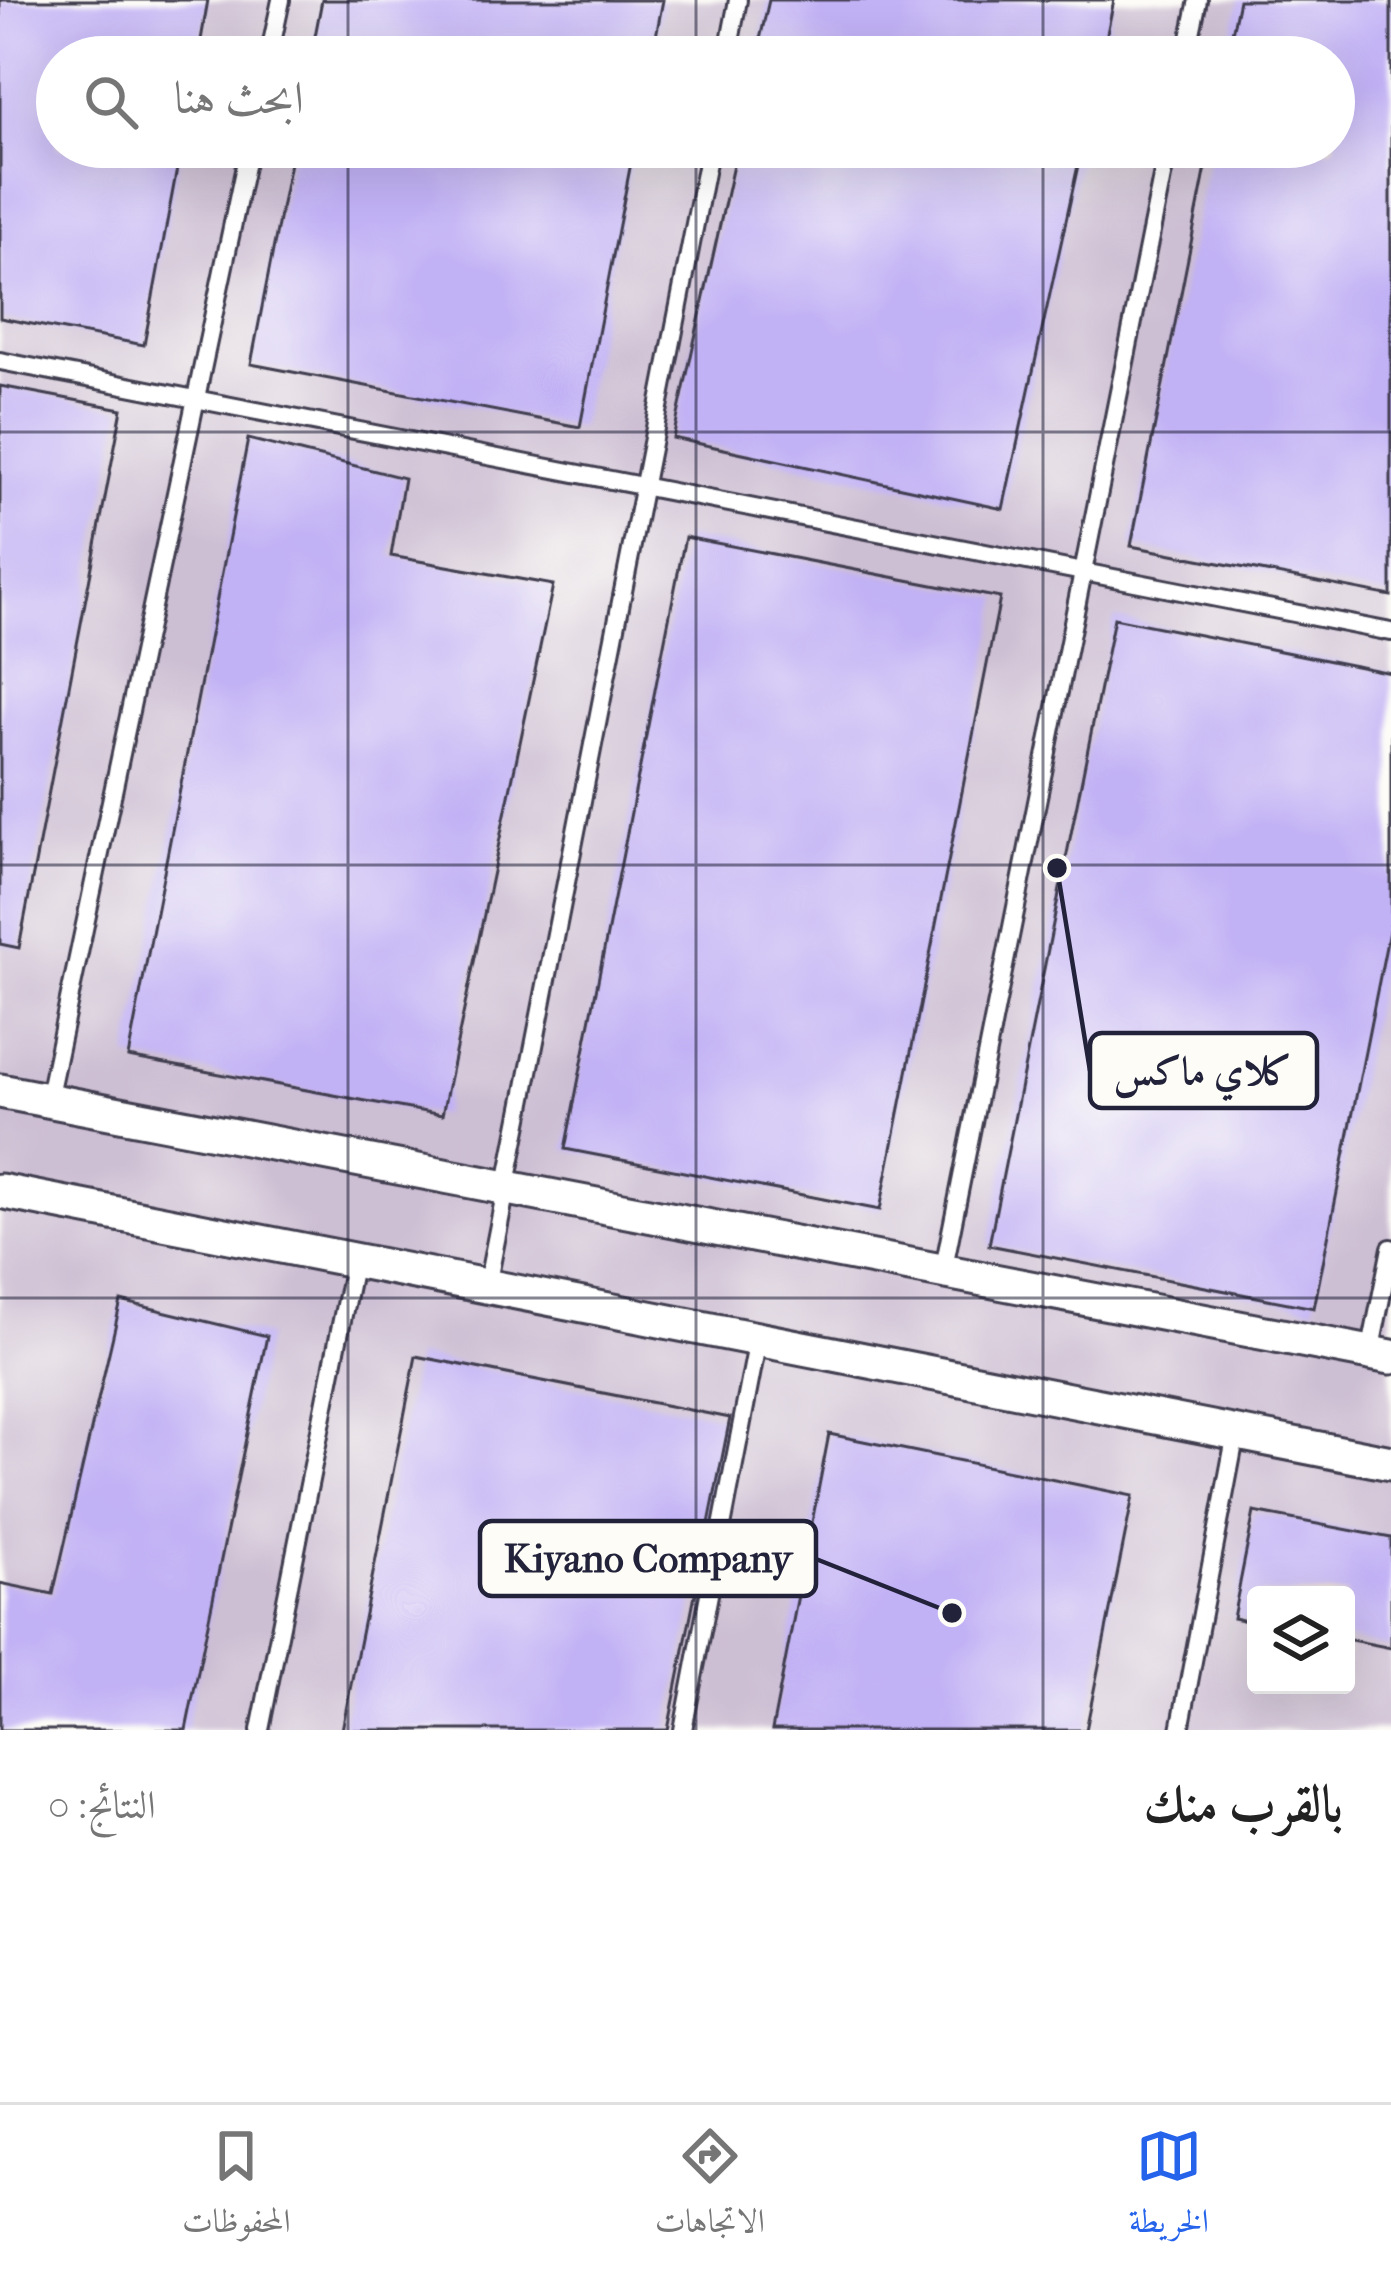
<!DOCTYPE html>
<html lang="ar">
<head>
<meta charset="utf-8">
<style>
	body { margin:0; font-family:"IM FELL French Canon",Amiri,serif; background:#f6f6f6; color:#222; direction:rtl }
	.controls { position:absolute; right:36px; bottom:36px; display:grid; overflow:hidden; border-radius:12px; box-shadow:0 12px 48px #0002 }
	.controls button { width:108px; height:108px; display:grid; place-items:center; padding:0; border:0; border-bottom:3px solid #e0e0e0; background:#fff; color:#222; font:60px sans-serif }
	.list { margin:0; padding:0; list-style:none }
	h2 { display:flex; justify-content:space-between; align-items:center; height:156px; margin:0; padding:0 48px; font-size:51px }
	h2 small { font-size:39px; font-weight:400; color:#767676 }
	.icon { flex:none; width:66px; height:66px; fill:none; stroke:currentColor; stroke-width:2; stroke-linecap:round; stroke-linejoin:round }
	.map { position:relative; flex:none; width:1391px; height:1730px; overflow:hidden; direction:ltr }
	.search { position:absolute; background:#fff; box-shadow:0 12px 48px #0002; left:36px; right:36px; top:36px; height:132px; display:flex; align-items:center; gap:30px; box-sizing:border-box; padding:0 42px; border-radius:66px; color:#767676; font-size:45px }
	.sheet { height:372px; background:#fff }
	nav { display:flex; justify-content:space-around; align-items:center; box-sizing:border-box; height:168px; border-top:3px solid #e0e0e0; background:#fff; font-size:33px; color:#767676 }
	nav a { display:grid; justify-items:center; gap:6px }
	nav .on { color:#2563eb }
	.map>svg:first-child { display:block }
	.industrial { fill:#ccbed3; fill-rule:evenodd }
	.building { fill:#c1b1f5 }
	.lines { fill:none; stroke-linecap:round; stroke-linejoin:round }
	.lane-casing { stroke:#403e4f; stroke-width:22 }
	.street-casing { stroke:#403e4f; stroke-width:39 }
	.lane { stroke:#fff; stroke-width:16 }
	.street { stroke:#fff; stroke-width:33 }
	.grid { fill:none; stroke:#22223b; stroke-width:3; stroke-opacity:0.55 }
	.leader { fill:none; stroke:#22223b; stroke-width:4.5 }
	.callout-dot { fill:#22223b; stroke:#fdfcf7; stroke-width:4.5 }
	.callout { fill:#fdfcf7; stroke:#22223b; stroke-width:4.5 }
	.callout-label { font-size:39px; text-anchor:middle; font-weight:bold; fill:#22223b }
</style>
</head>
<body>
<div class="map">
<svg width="1391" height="1730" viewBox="0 0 1391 1730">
	<rect width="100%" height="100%" fill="#fdfcf7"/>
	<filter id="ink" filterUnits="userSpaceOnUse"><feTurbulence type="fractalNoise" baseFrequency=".00833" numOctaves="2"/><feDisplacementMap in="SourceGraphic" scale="24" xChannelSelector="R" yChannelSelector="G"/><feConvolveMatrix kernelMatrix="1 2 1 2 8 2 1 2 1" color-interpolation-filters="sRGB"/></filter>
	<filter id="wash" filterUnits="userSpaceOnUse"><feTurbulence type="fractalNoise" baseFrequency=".004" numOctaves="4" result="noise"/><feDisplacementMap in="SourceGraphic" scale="48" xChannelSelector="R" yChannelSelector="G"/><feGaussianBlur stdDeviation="2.7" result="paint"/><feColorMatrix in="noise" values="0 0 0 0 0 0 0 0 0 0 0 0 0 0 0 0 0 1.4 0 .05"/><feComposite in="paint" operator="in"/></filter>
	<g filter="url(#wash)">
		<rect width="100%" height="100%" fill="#ecdfbe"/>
		<path class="industrial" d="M0,0h1391v1730h-1391zM57,57h1277v90h-1277zM1256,1595h90v90h-90z"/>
		<g id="blocks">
			<g class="building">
				<polygon points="0,0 208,0 198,57 57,57 57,147 181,147 144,345 0,318"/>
				<polygon points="322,0 663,0 652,57 311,57"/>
				<polygon points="769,0 1114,0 1102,57 756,57"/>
				<polygon points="1239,0 1391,0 1391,596 1131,546 1210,147 1334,147 1334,57 1227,57"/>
				<polygon points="293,147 634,147 580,427 251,364"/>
				<polygon points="737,147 1082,147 1003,509 673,438"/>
				<polygon points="0,386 122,409 19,948 0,944"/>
				<polygon points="248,439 404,478 391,556 553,585 442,1115 128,1057"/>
				<polygon points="685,537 1000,598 880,1210 565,1149"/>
				<polygon points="1114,618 1391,673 1391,921 1314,1308 989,1245"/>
				<polygon points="121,1301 267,1336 186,1730 0,1730 0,1583 53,1594"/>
				<polygon points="416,1356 730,1418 668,1730 342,1730"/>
				<polygon points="829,1434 1133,1496 1086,1730 772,1730"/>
				<polygon points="1254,1512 1391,1538 1391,1648 1346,1639 1346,1595 1256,1595 1256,1623 1233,1618"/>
			</g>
		</g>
	</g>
	<g filter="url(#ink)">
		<use href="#blocks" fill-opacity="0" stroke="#403e4f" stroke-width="3"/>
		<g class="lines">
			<defs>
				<g id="lane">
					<polyline points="269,57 281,0"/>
					<polyline points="727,57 738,0"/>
					<polyline points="1186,57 1198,0"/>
					<polyline points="0,361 1391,632"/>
					<polyline points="48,1100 249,147"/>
					<polyline points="943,1272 1168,147"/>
					<polyline points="487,1286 710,147"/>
					<polyline points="1370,1353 1391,1248"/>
					<polyline points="260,1730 354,1260"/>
					<polyline points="683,1730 758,1339"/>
					<polyline points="1180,1730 1236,1433"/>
				</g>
				<g id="street">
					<polyline points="0,1091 1391,1357"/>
					<polyline points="0,1191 1391,1463"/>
				</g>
			</defs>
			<use href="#lane" class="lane-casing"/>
			<use href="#street" class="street-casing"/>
			<use href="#lane" class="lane"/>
			<use href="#street" class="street"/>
		</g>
	</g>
	<path class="grid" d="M348,0v57M696,0v57M1043,0v57M348,147v1583M696,147v1583M1043,147v1583M0,432h1391M0,865h1391M0,1298h1391"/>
	<path class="leader" d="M1057 868L1090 1071M952 1613L816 1559"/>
	<g class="callout-dot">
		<circle cx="1057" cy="868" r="12"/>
		<circle cx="952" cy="1613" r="12"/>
	</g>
	<g class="callout">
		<rect x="1090" y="1033" width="227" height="75" rx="12"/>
		<rect x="480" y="1521" width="336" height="75" rx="12"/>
	</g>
	<g class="callout-label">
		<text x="1203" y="1084">كلاي ماكس</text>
		<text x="648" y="1572">Kiyano Company</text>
	</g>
</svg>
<div class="controls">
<button><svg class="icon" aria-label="layers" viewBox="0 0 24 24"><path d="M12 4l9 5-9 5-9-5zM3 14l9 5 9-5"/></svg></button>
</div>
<div class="search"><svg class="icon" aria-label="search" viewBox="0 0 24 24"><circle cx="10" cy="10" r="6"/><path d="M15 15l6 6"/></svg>ابحث هنا</div>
</div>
<section class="sheet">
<h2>بالقرب منك<small>النتائج: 0</small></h2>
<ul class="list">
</ul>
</section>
<nav>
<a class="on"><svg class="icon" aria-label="map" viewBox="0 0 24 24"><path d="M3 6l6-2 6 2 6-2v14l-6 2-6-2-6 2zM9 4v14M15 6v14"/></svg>الخريطة</a>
<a><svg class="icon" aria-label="directions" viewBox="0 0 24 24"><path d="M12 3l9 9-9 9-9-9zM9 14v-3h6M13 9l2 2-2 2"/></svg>الاتجاهات</a>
<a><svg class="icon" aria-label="saved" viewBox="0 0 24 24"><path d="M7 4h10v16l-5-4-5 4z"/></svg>المحفوظات</a>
</nav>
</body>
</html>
